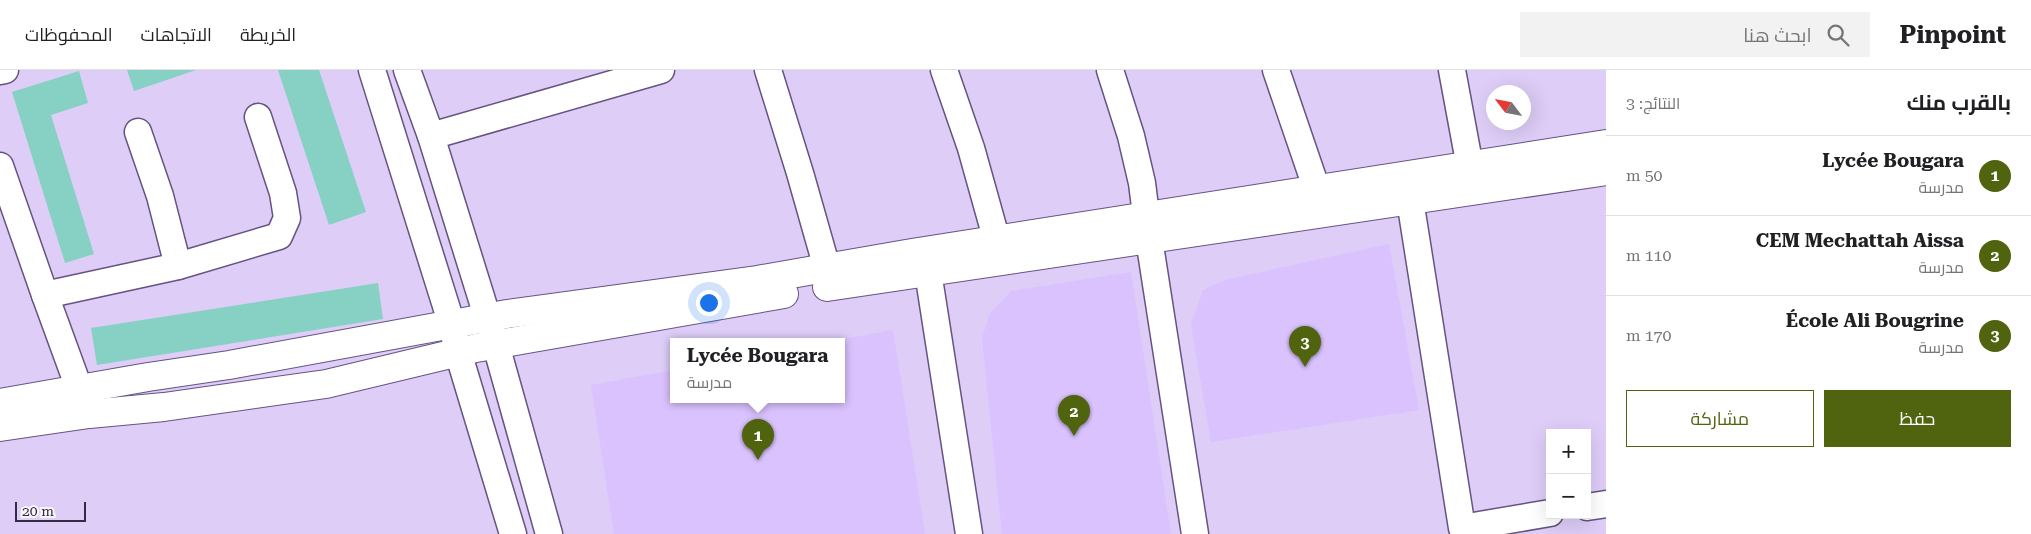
<!DOCTYPE html>
<html lang="ar">
<head>
<meta charset="utf-8">
<style>
	body { margin:0; font-family:"Roboto Serif",Cairo,serif; background:#f2f2f2; color:#202124; direction:rtl }
	.controls { position:absolute; right:15px; bottom:15px; display:grid; overflow:hidden; border-radius:0px; box-shadow:0 5px 20px #0002 }
	.controls button { width:45px; height:45px; display:grid; place-items:center; padding:0; border:0; border-bottom:1px solid #e0e0e0; background:#fff; color:#202124; font:25px sans-serif }
	.compass { position:absolute; left:1486px; top:15px; width:45px; height:45px; border-radius:50%; background:#fff; box-shadow:0 5px 20px #0002; rotate:302deg }
	.scale { position:absolute; left:15px; bottom:12px; width:71px; box-sizing:border-box; padding-left:5px; border:2px solid #332b3f; border-top:0; font-size:14px; line-height:18px; white-space:nowrap; color:#332b3f; -webkit-text-stroke:4px #f8f6fb; paint-order:stroke }
	.you { position:absolute; left:708px; top:232px; width:18px; height:18px; margin:-12px; border:4px solid #fff; border-radius:50%; background:#1a73e8; box-shadow:0 0 0 8px #1a73e833 }
	.badge { display:grid; place-items:center; width:32px; height:32px; border-radius:50%; background:#50630e; color:#fff; font-size:16px; font-weight:700 }
	.pin { position:absolute; translate:-50% -41px; filter:drop-shadow(0 1px 2px #0008) }
	.pin::after { content:''; position:absolute; top:26px; width:18px; height:15px; background:inherit; clip-path:polygon(0 0,100% 0,50% 100%) }
	.popup { position:absolute; left:670px; top:268px; width:175px; height:65px; box-sizing:border-box; display:grid; place-content:center; border-radius:0px; background:#fff; filter:drop-shadow(0 1px 4px #0005); font-size:16px; white-space:nowrap; color:#757577 }
	.popup b { font-size:19px; color:#202124 }
	.popup::after { content:''; position:absolute; left:50%; top:100%; margin-left:-10px; border:10px solid transparent; border-top-color:#fff }
	.list { margin:0; padding:0; list-style:none }
	h2 { display:flex; justify-content:space-between; align-items:center; height:65px; margin:0; padding:0 20px; font-size:21px }
	h2 small { font-size:16px; font-weight:400; color:#757577 }
	.list li { display:grid; grid-template-columns:32px 1fr auto; gap:15px; align-items:center; box-sizing:border-box; height:80px; padding:0 20px; border-top:1px solid #e0e0e0 }
	.list b { display:block; font-size:19px; white-space:nowrap }
	.list p { margin:0; font-size:16px; white-space:nowrap; color:#757577 }
	.list em { font-size:16px; font-style:normal; color:#757577 }
	.actions { display:flex; gap:10px; padding:15px 20px }
	.actions a { flex:1; padding:11px 0; border:1px solid #50630e; border-radius:0px; text-align:center; font-size:18px; color:#50630e }
	.actions .main { background:#50630e; color:#fff }
	.icon { flex:none; width:28px; height:28px; fill:none; stroke:currentColor; stroke-width:2; stroke-linecap:round; stroke-linejoin:round }
	.map { position:relative; flex:none; width:1606px; height:464px; overflow:hidden; direction:ltr }
	header { display:flex; align-items:center; gap:30px; box-sizing:border-box; height:70px; padding:0 25px; background:#fff; border-bottom:1px solid #e0e0e0 }
	header strong { font-size:24px }
	nav { display:flex; gap:28px; margin-inline-start:auto; font-size:18px }
	.search { width:350px; height:45px; background:#f2f2f2; display:flex; align-items:center; gap:12px; box-sizing:border-box; padding:0 18px; border-radius:0px; color:#757577; font-size:19px }
	main { display:flex }
	aside { flex:1; background:#fff }
	.map>svg:first-child { display:block }
	.built { fill:#dac2fe }
	.building { fill:#87d0c4 }
	.lines { fill:none; stroke-linecap:round; stroke-linejoin:round }
	.minor-casing { stroke:#665380; stroke-width:29 }
	.major-casing { stroke:#665380; stroke-width:30 }
	.minor { stroke:#fff; stroke-width:26 }
	.major { stroke:#fff; stroke-width:28 }
</style>
</head>
<body>
<header>
<strong>Pinpoint</strong>
<div class="search"><svg class="icon" aria-label="search" viewBox="0 0 24 24"><circle cx="10" cy="10" r="6"/><path d="M15 15l6 6"/></svg>ابحث هنا</div>
<nav><a>الخريطة</a><a>الاتجاهات</a><a>المحفوظات</a></nav>
</header>
<main>
<aside>
<h2>بالقرب منك<small>النتائج: 3</small></h2>
<ul class="list">
<li><span class="badge">1</span><div><b>Lycée Bougara</b><p>مدرسة</p></div><em>50 m</em></li>
<li><span class="badge">2</span><div><b>CEM Mechattah Aissa</b><p>مدرسة</p></div><em>110 m</em></li>
<li><span class="badge">3</span><div><b>École Ali Bougrine</b><p>مدرسة</p></div><em>170 m</em></li>
</ul>
<div class="actions"><a class="main">حفظ</a><a>مشاركة</a></div>
</aside>
<div class="map">
<svg width="1606" height="464" viewBox="0 0 1606 464">
	<rect width="100%" height="100%" fill="#ddcdf7"/>
	<g class="built">
		<polygon points="1389,174 1419,340 1211,372 1191,255 1203,220 1225,210"/>
		<polygon points="1131,202 1171,464 1002,464 982,268 990,243 1011,221"/>
		<polygon points="893,260 925,464 614,464 591,315 674,300 674,329 842,329 842,271 832,271"/>
	</g>
	<g class="building">
		<polygon points="127,0 196,0 134,21"/>
		<polygon points="278,0 319,0 366,142 329,155"/>
		<polygon points="79,1 88,33 51,45 94,184 65,193 12,22"/>
		<polygon points="378,213 383,249 97,295 91,258"/>
	</g>
	<g class="lines">
		<defs>
			<g id="minor">
				<polyline points="372,0 452,255 458,282 513,464"/>
				<polyline points="407,0 431,66 496,275 549,464"/>
				<polyline points="768,0 800,103 827,198 829,216"/>
				<polyline points="944,0 971,78 997,171"/>
				<polyline points="1110,0 1131,66 1142,113 1149,169 1195,464"/>
				<polyline points="1276,0 1317,120"/>
				<polyline points="1452,0 1470,97 1471,118"/>
				<polyline points="0,1 5,0"/>
				<polyline points="138,62 160,126 178,196"/>
				<polyline points="431,66 661,0"/>
				<polyline points="0,96 45,225 87,340"/>
				<polyline points="1410,130 1462,458 1550,443"/>
				<polyline points="928,202 969,464"/>
				<polyline points="45,225 178,196 279,166 287,148 283,123 258,47"/>
				<polyline points="1587,437 1606,434"/>
			</g>
			<g id="major">
				<polyline points="827,217 1606,101"/>
				<polyline points="0,333 148,307 229,295 507,244 757,210 912,183 1606,74"/>
				<polyline points="0,357 89,344 164,337 326,314 476,278 784,224"/>
			</g>
		</defs>
		<use href="#minor" class="minor-casing"/>
		<use href="#major" class="major-casing"/>
		<use href="#minor" class="minor"/>
		<use href="#major" class="major"/>
	</g>
</svg>
<div class="controls">
<button>+</button>
<button>−</button>
</div>
<svg class="compass" viewBox="-18 -18 36 36"><path d="M0-13l5 13h-10z" fill="#e53935"/><path d="M0 13l5-13h-10z" fill="#757577"/></svg>
<div class="scale">20 m</div>
<div class="you"></div>
<div class="pin badge" style="left:758px;top:390px">1</div>
<div class="popup"><b>Lycée Bougara</b>مدرسة</div>
<div class="pin badge" style="left:1074px;top:366px">2</div>
<div class="pin badge" style="left:1305px;top:297px">3</div>
</div>
</main>
</body>
</html>
